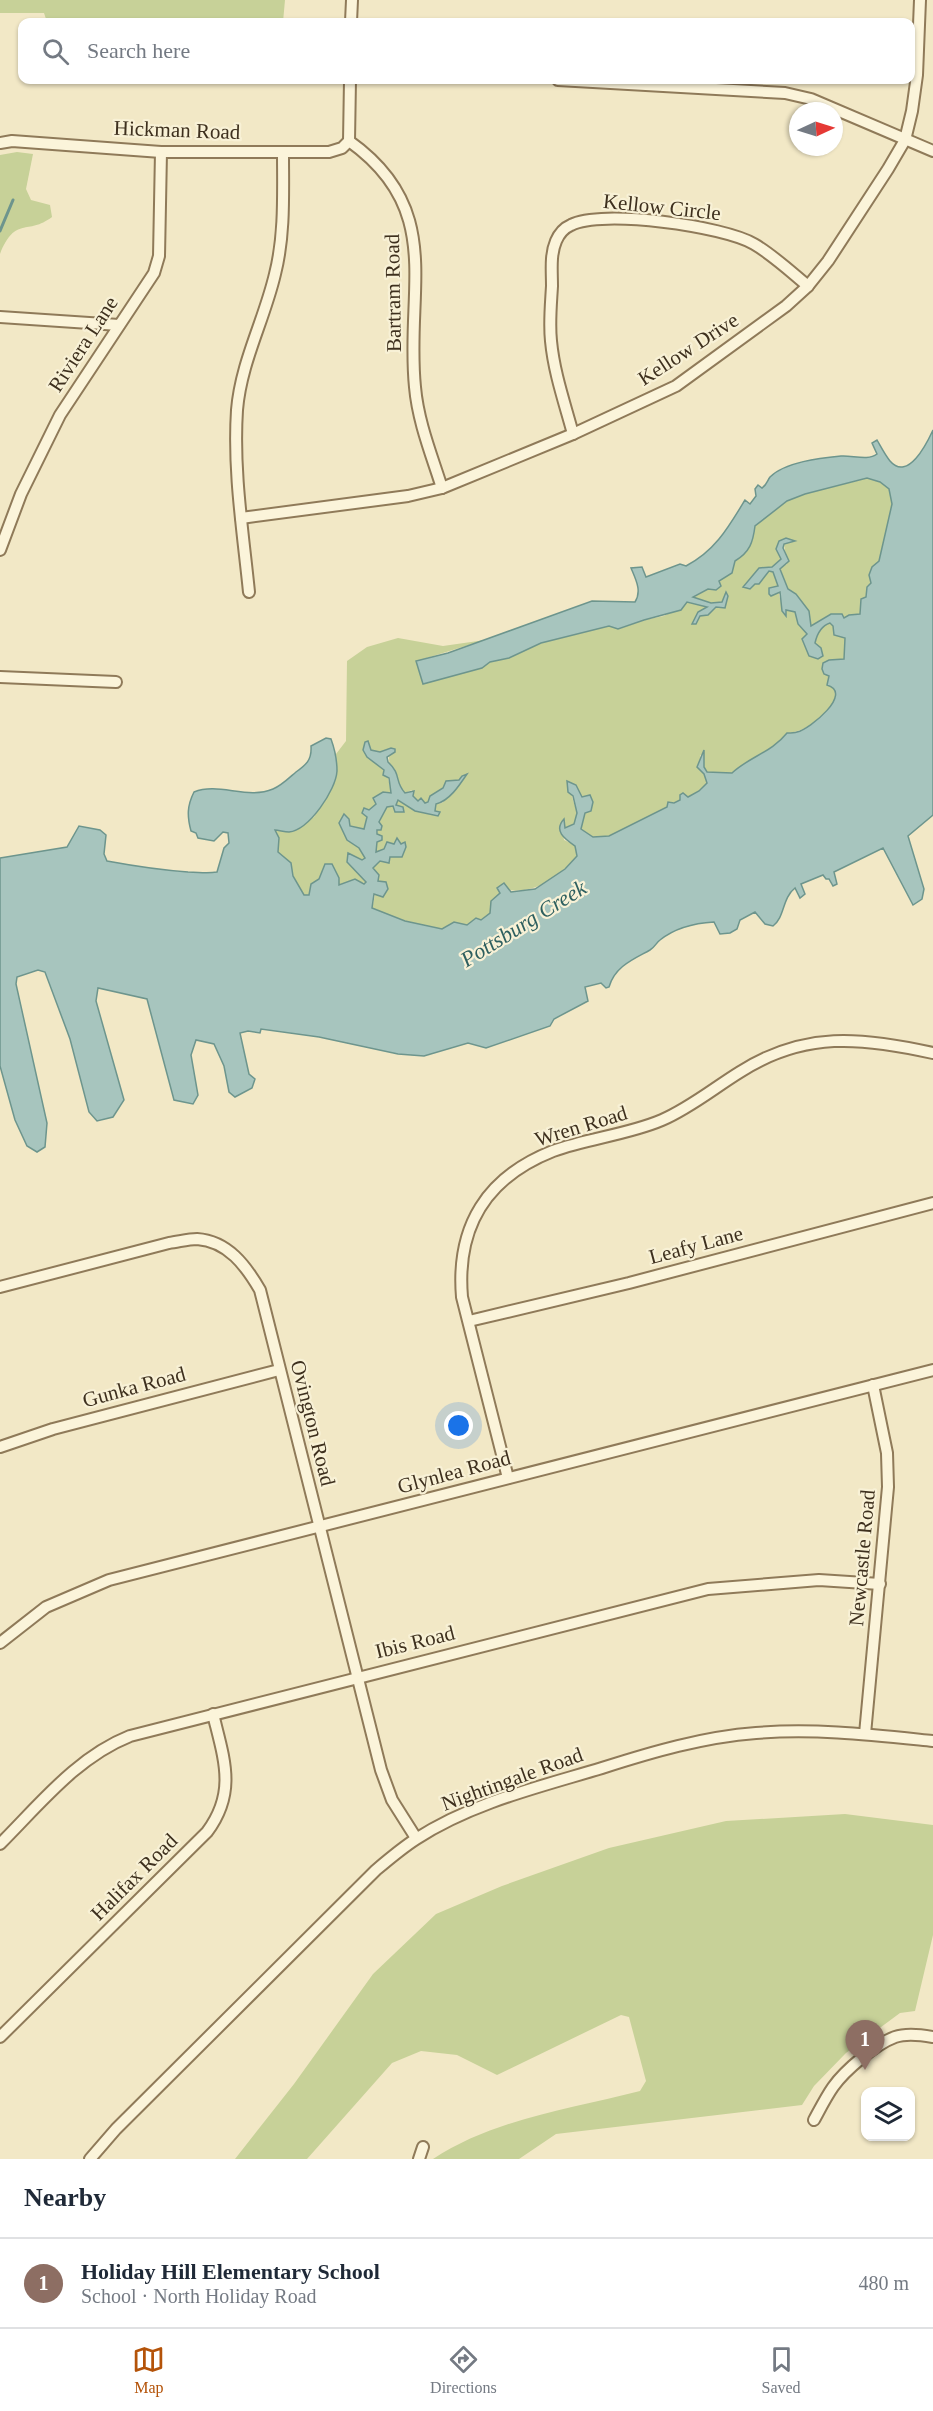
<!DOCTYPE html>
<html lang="en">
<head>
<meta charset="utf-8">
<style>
	body { margin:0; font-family:Georgia,serif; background:#f2f2f3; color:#1f2937 }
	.controls { position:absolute; right:18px; bottom:18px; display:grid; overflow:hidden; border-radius:12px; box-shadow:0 2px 4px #0004 }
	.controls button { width:54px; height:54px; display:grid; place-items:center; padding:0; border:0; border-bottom:2px solid #e0e1e3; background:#fff; color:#1f2937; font:30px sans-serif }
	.compass { position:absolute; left:789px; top:102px; width:54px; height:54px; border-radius:50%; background:#fff; box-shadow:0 2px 4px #0004; rotate:86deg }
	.you { position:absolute; left:459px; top:1426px; width:21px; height:21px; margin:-15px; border:4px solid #fff; border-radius:50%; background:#1a73e8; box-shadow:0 0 0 9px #1a73e833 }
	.badge { display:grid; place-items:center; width:39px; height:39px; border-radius:50%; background:#b45309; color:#fff; font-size:20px; font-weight:700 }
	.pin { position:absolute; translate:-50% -50px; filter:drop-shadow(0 2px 3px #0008) }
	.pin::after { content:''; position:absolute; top:32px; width:21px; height:18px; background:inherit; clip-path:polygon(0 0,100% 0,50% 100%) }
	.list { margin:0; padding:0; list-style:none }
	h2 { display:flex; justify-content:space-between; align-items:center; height:78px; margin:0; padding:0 24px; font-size:26px }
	h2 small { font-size:20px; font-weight:400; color:#747a83 }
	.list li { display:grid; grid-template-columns:39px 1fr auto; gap:18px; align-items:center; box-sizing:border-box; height:90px; padding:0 24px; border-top:2px solid #e0e1e3 }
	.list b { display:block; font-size:22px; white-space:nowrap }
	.list p { margin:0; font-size:20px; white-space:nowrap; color:#747a83 }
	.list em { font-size:20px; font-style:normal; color:#747a83 }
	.icon { flex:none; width:33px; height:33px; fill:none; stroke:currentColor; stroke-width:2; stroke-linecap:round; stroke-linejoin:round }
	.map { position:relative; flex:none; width:933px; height:2159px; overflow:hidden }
	.search { position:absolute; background:#fff; box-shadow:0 2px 4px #0004; left:18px; right:18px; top:18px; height:66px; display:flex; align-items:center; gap:15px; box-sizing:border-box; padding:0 21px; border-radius:12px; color:#747a83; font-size:22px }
	.sheet { height:168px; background:#fff }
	nav { display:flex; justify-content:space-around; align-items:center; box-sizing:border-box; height:84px; border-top:2px solid #e0e1e3; background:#fff; font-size:16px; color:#747a83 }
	nav a { display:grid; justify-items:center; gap:3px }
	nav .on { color:#b45309 }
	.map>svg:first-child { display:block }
	.green { fill:#c7d198 }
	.water { fill:#a7c5be; stroke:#6d958d; stroke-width:1.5 }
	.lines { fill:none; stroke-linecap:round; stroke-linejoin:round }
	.stream { stroke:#6d958d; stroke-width:3 }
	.street-casing { stroke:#8f7a59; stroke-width:14 }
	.street { stroke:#fbf4da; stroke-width:10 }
	.labels { text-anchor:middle; stroke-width:4.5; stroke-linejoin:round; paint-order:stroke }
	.street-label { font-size:21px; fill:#3e301e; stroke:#f8f1d6 }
	.water-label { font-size:22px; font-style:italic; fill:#2d5f5f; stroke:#f8f1d6 }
</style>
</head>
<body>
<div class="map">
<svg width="933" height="2159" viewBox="0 0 933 2159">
	<rect width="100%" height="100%" fill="#f2e8c6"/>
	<g class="green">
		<polygon points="0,0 285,0 283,22 245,22 212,18 145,22 47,22 44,13 0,13"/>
		<path d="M17,152l16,2 -7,35 5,11 19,5 2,12c-25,19 -36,-2 -52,37v-99z"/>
		<path d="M868,478c6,2 17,5 21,11 9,15 -6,55 -10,72l-7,6 -1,16 -5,15 -5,1 -1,15 -11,1 -5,3 -13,-4 -20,12 -10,-25 -5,-7 -8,-5 -8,-21 7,-4 -3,-20 -5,-3 2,18 -9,8 -13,1 -16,19 7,2 6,-6 3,1 10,-13 4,1c9,17 1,36 22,39l3,13 9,11 -4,8 4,6 8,-6c2,-9 6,-17 15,-20l15,15 -1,21h-7l-8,17c2,7 7,15 6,22 -4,18 -31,34 -48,35 -15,19 -38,24 -55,40l-25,-1 -3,-4 -2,-12 -2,-1 7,28c-9,10 -25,21 -39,19l-1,5 -58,29 -16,1 -12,-8c4,-17 3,-28 -5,-44l-7,2 8,26 -3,11 -9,4 -4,-7 3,19 11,5 2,11c-22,25 -46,41 -80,32l3,5 -10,20 -9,7 -5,-2 -9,7 -13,-3 -12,7 -37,-8 -33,-12 6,-28 -5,-13 7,-8 10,-3 11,-13 -7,1 -18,7c1,-17 1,-30 11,-45l9,-2 2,-5 17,11 23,5 -3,-5 1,-7 6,-1 18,-19 -1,-4 -29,16 -2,6h-10l-5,-6 -1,-6 -7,3c-11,-12 -20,-30 -14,-45l-11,4 -9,-2 -4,7c18,10 22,18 24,37l-22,16 -4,-2 2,9 -2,12 -15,-2 -1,-4 -8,3 6,14 12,8 6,10 -3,3 -8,-3 12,25 -15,-2 -12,4 -20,-6 -8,5 -2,11h-6l-10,-19 -2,-13 -13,-11 1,-14 -5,-8 15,2 25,-15 23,-43 -1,-20 10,-13 1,-80 20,-14 31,-9 45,8 42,-6 -68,21 6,22 59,-15 8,-6 19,-4 32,-15 68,-17 10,3 25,-9 20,-4 23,-14 19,4 1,2 -7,8 8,-1 14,-13 -11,1 -19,-5 16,-10 8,2 5,-4 -3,-5 17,-20 6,-4 14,-31 32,-25 18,-7z"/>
		<path d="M845,1814l88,11v110l-18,76 -15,2 -54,40 -32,33 -12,19 -246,29 -37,25h-86c61,-40 137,-50 207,-68l6,-10 -17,-64 -8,-2 -124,60 -40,-20 -36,-4 -29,12 -85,96h-72l59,-75 79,-110 63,-60 66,-28 107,-38 117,-27z"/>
	</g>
	<path class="water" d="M933,430v385l-25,21 16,53 -2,10 -9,6 -30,-57 -49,24 3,12 -4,2 -4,-7h-3l-3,-4 -22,9 4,10 -5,4 -5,-10c-13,10 -10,29 -22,38l-8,-2 -10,-12 -15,8 -3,9 -7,4 -10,1 -6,-12c-18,1 -39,6 -54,18 -4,3 -5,7 -10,10 -16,9 -35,16 -41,37l-3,1 -5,-5 -16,4 3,14 -34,18 -4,7 -64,22 -18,-5 -44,13 -26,-2 -79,-17 -58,-8 -1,4 -12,-2 -8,2 9,41 6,5 -3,9 -17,9 -6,-5 -5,-26 -10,-22 -18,-4 -5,15 7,40 -5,9 -19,-4 -27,-101 -49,-11 -2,13 28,99 -11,17 -16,4 -8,-9 -19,-73 -25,-67 -7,-2 -21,7 -1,7 31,139 -2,24 -8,5 -10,-6 -12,-26 -15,-54v-208l67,-11 12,-21 21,4 6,5 -2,19 3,7c27,5 54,9 81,11 11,0 18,2 29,0l7,-24 5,-5 -1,-10 -5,-1 -9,9 -16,-3 -2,-5 -5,-2c-4,-15 -4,-25 3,-39 25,-10 53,8 79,-3 8,-3 16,-11 23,-17 10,-7 16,-12 15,-26l15,-8 5,1c4,11 6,21 6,32 -1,19 -28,59 -48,61 -5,0 -10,-2 -14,-2l4,8 -1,14 13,11 2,13 11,19h5l2,-11 8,-5 6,-15h7l7,14v7l16,-6 9,5 2,-2 -19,-20 1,-9 14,7 3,-2 -6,-10 -12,-8 -8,-17 5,-9 5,5 1,7 14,3 3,-12 -5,-4 2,-5 5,2 7,-6 -3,-6 10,-6 8,1 -2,-15 -6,-3 1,-5 -17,-13 -4,-7 2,-8 3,-1 3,9 9,2 11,-4 4,1v3l-8,5 1,5c14,13 6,19 17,31l9,-2 -1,5 5,5 3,-3 4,5 3,-1 2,-6 13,-8 3,-7 13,-1 3,-4 5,-2c-8,12 -18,27 -31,30l-1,7 5,1 -2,4 -23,-5 -17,-11 -2,5 7,2 1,5h-9l-2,-6 -6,1 -8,15 3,4 -1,4h-4v4l5,2v4l-5,2 -1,10 8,-3 3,-7 7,2 3,-6 4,6 4,-2 1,5 -4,10h-12l-1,6 -9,-2 -7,7 6,7 -1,6 8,1 2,7 -5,8 -9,-3 -2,14 33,13 37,8 12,-7 13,3 9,-7 5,2 9,-7 1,-12 9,-8 -3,-5 7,-5 7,9 24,-3 30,-20 12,-13 -2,-10c-10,-7 -22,-15 -11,-27l1,9 9,-4 3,-11 -4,-17 -5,-4 -1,-11 9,4 6,12 8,-2 3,7 -2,9 -6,2 -4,16 12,8 16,-1 58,-29 1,-5 6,1 6,-3v-5l3,-2 5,4 11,-6 8,-8 -3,-9 -7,-7 7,-17v17l3,5 25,1c17,-16 40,-21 55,-40 4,0 7,0 10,-1 13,-3 57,-39 30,-47l2,-9 -5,-2 -2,-5 1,-6 6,-3 15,-1 1,-21 -11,-3 -1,-9 -3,-3c-9,3 -13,11 -15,20l6,5 2,8 -5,3 -9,-3 -7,-17 5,-5 -9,-10 -3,-12 -9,-2v6l-4,-5 -2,-19 -9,4 -2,-2v-6l9,-2 -5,-14 -4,-1 -10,13h-4l-5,5 -7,-2 16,-19 13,-1 9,-8 -5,-10 3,-8 7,-3 9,3 -11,3 -1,4 6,13 -9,8 8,20 8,5 13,17 2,15 20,-12h11l2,4 5,-3 11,-1 1,-15 5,-2 1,-10 4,-4 -2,-8 3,-8 7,-6 13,-57 -3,-15 -9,-7 -13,-4 -62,16 -18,7 -32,25c-2,16 -5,26 -20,35l-3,12 -13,8 2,5 -5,4 -8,-1 -15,8 18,6 11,-1 4,-10 2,4 -3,12 -9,-1 -8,8 -8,1 -4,8h-4l6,-12 9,-5 -20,-5 -6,8 -37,10 -26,9 -9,-3 -68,17 -32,15 -19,4 -8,6 -59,16 -7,-23 32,-8 144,-52 43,1c7,-11 1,-22 -4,-34l11,-1 4,10 34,-13 6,2c29,-15 42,-38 59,-66l5,4 6,-8 -1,-7 3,-4 4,3c5,-3 5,-7 8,-11 15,-15 50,-19 71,-21 11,-1 27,5 36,-2l-5,-11 5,-3c4,7 8,15 13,21 18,21 37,-18 43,-31z"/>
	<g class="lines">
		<polyline class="stream" points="0,231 13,200"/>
		<defs>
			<g id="street">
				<polyline points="351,22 352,0"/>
				<path d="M350,80l-1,61c97,69 56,149 66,246 3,35 17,69 27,101"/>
				<polyline points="558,80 785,93 811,99 933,151"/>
				<polyline points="0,143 12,141 161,152 329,152 342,148 349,141"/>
				<polyline points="0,317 119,325"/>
				<path d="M573,434c-8,-30 -19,-61 -22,-93 -2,-18 0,-37 1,-55 0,-15 -2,-31 4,-45 3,-7 8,-13 15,-16 30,-16 153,1 183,19 19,11 37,28 54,42"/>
				<polyline points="241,518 408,496 442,488 573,434 676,386 786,306 808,286 828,261 888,169 905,140 912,111 917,75 920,0"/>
				<polyline points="0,550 21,494 60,415 154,273 159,256 161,152"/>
				<path d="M249,592c-6,-60 -16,-121 -12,-182 4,-48 27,-89 38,-136 10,-39 8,-82 8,-122"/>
				<polyline points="0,677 116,682"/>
				<path d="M0,1287l169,-44c9,-1 19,-4 28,-4 31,2 49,27 63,51l121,480 11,30 24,38"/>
				<polyline points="469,1321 629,1283 933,1203"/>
				<polyline points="0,1447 53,1429 279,1370"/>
				<path d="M508,1478l-46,-181c-6,-71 25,-120 91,-146 35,-13 74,-16 109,-31 28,-12 52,-32 78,-48 64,-41 122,-35 193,-19"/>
				<polyline points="0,1643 46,1607 109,1580 933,1370"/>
				<polyline points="865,1734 888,1487 887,1453 873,1385"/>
				<path d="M0,1844c40,-40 77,-87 130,-108l578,-147 111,-9 61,4"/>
				<path d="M0,2037l207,-205c30,-40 17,-73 6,-118"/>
				<path d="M814,2120c6,-11 12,-23 19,-33 12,-17 43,-43 62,-50 11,-4 27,-2 38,0"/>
				<path d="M90,2159l26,-30 260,-259c13,-11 26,-22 40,-31 55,-36 123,-52 186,-71 50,-16 101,-31 154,-35 59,-5 118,2 177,8"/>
				<polyline points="419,2159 423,2147"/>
			</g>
		</defs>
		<use href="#street" class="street-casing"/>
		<use href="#street" class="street"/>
	</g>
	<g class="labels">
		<g class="street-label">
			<text transform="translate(177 130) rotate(2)" y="7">Hickman Road</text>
			<text transform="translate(662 207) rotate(6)" y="7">Kellow Circle</text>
			<text transform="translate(393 293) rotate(-91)" y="7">Bartram Road</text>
			<text transform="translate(83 344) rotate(-57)" y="7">Riviera Lane</text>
			<text transform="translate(688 349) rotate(-33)" y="7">Kellow Drive</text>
			<text transform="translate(581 1126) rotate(-17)" y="7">Wren Road</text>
			<text transform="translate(696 1245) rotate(-15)" y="7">Leafy Lane</text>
			<text transform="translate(134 1387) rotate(-15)" y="7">Gunka Road</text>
			<text transform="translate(313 1423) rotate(76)" y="7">Ovington Road</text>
			<text transform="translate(454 1472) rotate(-15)" y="7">Glynlea Road</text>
			<text transform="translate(862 1558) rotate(-85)" y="7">Newcastle Road</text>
			<text transform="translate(415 1642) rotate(-14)" y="7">Ibis Road</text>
			<text transform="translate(512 1779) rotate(-20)" y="7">Nightingale Road</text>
			<text transform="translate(134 1877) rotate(-45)" y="7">Halifax Road</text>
		</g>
		<g class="water-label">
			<text transform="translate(523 923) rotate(-32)" y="8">Pottsburg Creek</text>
		</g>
	</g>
</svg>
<div class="controls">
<button><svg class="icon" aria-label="layers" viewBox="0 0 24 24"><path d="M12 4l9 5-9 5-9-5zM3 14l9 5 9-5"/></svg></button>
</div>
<svg class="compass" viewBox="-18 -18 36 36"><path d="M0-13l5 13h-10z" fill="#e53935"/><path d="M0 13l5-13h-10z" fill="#747a83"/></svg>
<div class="you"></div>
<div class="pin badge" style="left:865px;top:2070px;background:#8d6e63">1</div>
<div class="search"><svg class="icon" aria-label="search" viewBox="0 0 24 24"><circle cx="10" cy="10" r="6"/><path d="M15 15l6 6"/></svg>Search here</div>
</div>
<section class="sheet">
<h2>Nearby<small></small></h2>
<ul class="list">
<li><span class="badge" style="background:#8d6e63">1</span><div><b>Holiday Hill Elementary School</b><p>School · North Holiday Road</p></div><em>480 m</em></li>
</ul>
</section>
<nav>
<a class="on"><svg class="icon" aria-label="map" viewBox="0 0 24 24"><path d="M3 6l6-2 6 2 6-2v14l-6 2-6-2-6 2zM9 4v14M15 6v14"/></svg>Map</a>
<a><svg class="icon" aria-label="directions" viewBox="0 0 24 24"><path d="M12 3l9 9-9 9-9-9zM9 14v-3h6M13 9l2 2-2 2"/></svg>Directions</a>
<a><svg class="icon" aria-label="saved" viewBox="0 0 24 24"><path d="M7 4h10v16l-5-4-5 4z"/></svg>Saved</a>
</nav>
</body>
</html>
